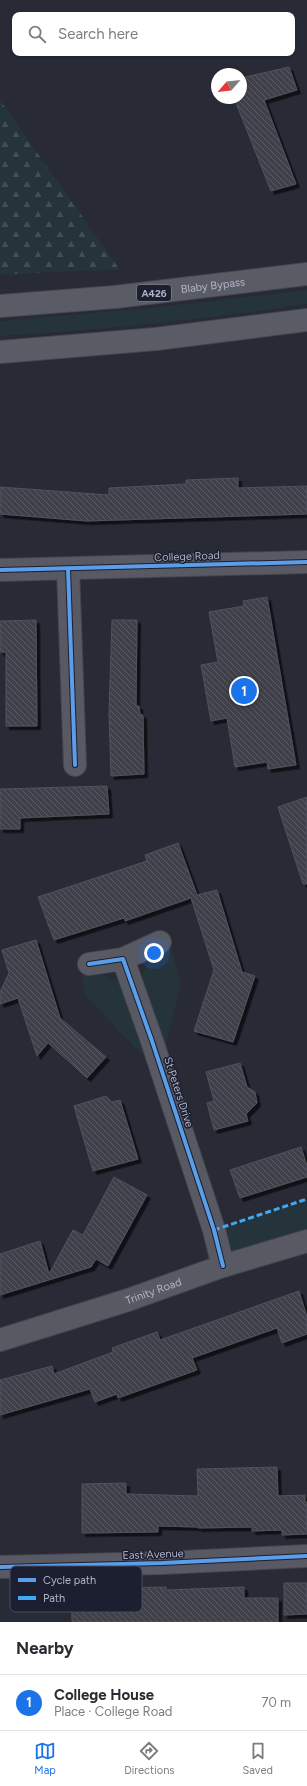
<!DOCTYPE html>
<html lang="en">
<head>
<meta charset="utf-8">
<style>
	body { margin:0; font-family:Figtree,sans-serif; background:#f7f7f7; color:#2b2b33 }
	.compass { position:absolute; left:211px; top:68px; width:36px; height:36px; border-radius:50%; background:#fff; box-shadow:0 1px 3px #0004; rotate:242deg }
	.you { position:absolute; left:154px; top:953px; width:14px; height:14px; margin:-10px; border:3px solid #fff; border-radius:50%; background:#1a73e8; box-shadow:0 0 0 6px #1a73e833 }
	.badge { display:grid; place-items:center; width:26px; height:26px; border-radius:50%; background:#1a73e8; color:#fff; font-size:13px; font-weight:700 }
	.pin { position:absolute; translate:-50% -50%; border:2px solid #fff; box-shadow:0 1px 4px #0006 }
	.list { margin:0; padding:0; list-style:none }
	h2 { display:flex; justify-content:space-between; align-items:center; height:52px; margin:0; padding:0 16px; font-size:17px }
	h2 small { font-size:13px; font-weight:400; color:#7c7c81 }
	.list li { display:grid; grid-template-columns:26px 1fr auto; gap:12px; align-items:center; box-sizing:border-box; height:56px; padding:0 16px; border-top:1px solid #e1e1e2 }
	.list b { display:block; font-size:15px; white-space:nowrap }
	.list p { margin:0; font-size:13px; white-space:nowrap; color:#7c7c81 }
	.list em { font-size:13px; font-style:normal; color:#7c7c81 }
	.icon { flex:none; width:22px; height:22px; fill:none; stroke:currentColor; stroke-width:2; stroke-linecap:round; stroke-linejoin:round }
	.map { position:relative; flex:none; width:307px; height:1622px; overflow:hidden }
	.search { position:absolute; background:#fff; box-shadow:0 1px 3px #0004; left:12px; right:12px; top:12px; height:44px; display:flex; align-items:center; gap:10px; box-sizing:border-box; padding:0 14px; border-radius:8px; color:#7c7c81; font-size:15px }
	.sheet { height:108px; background:#fff }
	nav { display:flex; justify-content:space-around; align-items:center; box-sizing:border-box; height:56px; border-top:1px solid #e1e1e2; background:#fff; font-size:11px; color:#7c7c81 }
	nav a { display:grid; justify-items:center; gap:2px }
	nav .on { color:#1a73e8 }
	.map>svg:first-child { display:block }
	.green { fill:#25333b }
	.forest { fill:url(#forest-firs) }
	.building { fill:url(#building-back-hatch); stroke:#50515d; filter:url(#shadow) }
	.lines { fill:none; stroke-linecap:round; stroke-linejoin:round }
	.minor-casing { stroke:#44464e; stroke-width:24 }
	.major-casing { stroke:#454752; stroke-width:24 }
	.minor { stroke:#585963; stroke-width:22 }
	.major { stroke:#5a5c65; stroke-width:22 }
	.quiet { stroke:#3fa9f5; stroke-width:3; stroke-dasharray:6 3; stroke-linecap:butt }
	.cycleway-casing { stroke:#1b1f30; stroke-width:6 }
	.cycleway { stroke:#5a9eea; stroke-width:4 }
	.labels { text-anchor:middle; stroke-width:3; stroke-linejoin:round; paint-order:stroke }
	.shield { fill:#1b1f30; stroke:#84879a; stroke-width:1 }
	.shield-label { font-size:10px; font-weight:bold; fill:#b1b4c7 }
	.street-label { font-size:11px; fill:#b1b4c7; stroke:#1b1f30 }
	.key { fill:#1b1f30; stroke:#484c5d; stroke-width:1 }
	.key-label { font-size:11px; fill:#b1b4c7 }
</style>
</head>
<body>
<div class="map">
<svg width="307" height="1622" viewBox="0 0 307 1622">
	<defs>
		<pattern id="forest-firs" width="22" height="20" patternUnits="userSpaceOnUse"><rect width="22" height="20" fill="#25333b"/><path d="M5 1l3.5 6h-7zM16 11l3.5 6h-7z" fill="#424e56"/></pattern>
		<pattern id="building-back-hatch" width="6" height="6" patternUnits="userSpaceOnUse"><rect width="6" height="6" fill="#3f414c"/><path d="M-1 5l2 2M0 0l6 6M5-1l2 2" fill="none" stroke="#585a64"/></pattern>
		<filter id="shadow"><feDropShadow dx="3.5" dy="3.5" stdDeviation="0" flood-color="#0009"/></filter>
	</defs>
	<rect width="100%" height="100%" fill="#282a35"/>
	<g class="green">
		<path d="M307,290v14c-102,15 -204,26 -307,32v-15l149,-13z"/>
		<polygon points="171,948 181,984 164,1053 141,992 143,974 149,961 157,953"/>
		<polygon points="96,971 114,979 121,984 144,1057 86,996 81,976"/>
		<polygon points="307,1199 307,1241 223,1266 214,1230"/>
	</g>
	<polygon class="forest" points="0,100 120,270 70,271 0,275"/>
	<g class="building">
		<polygon points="289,67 297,90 264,100 296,184 271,191 234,98 241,98 241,78"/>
		<polygon points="238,478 238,488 307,486 307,514 87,521 0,514 0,487 109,495 109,488 186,484 186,480"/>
		<polygon points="267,597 296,765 268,769 267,762 235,767 227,718 211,721 201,665 218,662 209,612 244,606 243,601"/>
		<polygon points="36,620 37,726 6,726 6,652 0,652 0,621"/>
		<polygon points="112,620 137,620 136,706 139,706 140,714 143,715 144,774 111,776 109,714"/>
		<polygon points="107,786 109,814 20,818 20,829 0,829 0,789"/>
		<polygon points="307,797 307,884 303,884 278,807"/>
		<polygon points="178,843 197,895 217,890 242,972 255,976 233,1042 194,1031 214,970 191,898 125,921 124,918 54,940 38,897 147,861 145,855"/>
		<polygon points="36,940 60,1018 106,1057 87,1078 48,1043 37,1056 18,998 0,1004 0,992 9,973 2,950"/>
		<polygon points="240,1063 247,1087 255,1092 257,1103 246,1114 248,1121 214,1130 207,1103 214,1101 206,1072"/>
		<polygon points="106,1096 112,1102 120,1100 138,1159 93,1171 74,1106"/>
		<polygon points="301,1147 307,1166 307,1177 240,1198 230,1170"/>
		<polygon points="114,1177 147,1195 108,1266 96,1259 91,1267 0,1295 0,1254 40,1241 49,1274 73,1230 83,1235"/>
		<polygon points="299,1291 307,1317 307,1334 282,1343 277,1328 192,1358 197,1370 118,1398 117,1394 95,1402 90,1389 0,1415 0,1380 52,1366 54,1374 113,1352 112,1348 157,1332 160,1340"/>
		<polygon points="277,1467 278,1496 305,1495 305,1502 307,1502 307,1534 282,1535 282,1530 252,1531 252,1527 198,1528 198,1527 158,1526 158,1532 82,1533 82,1484 126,1483 126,1494 198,1496 197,1469"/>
		<polygon points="284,1583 307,1583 307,1614 284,1615"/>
		<polygon points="166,1587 166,1590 244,1587 244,1598 278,1598 278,1622 72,1622 71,1589"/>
	</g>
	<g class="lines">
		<defs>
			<g id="minor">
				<polyline points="68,569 75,765"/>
				<polyline points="0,570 307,562"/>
				<polyline points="123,959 160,942"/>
				<polyline points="89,964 123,959 152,1041 214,1230 223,1266"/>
				<path id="s1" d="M0,1340l128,-40 95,-34 84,-25"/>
				<polyline points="0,1567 162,1563 307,1556"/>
			</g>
			<g id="major">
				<path id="s2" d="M0,306l115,-9 192,-23"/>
				<polyline points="0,352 156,339 307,320"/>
			</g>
		</defs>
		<use href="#minor" class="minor-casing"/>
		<use href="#major" class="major-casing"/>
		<use href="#minor" class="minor"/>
		<use href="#major" class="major"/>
		<polyline class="quiet" points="214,1230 307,1199"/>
		<defs>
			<g id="cycleway">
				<polyline points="68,569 75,765"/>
				<polyline points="0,570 307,562"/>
				<polyline points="89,964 123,959 152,1041 214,1230 223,1266"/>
				<polyline points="0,1567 162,1563 307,1556"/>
			</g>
		</defs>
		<use href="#cycleway" class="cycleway-casing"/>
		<use href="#cycleway" class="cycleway"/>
	</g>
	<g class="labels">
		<rect class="shield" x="137" y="285" width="34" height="16" rx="3"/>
		<g class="shield-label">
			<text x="154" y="297">A426</text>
		</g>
		<g class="street-label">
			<text dy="4" stroke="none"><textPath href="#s2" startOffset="214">Blaby Bypass</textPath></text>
			<text transform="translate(187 556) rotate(-2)" y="4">College Road</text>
			<text transform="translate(179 1092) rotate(72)" y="4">St Peters Drive</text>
			<text dy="4" stroke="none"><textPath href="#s1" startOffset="161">Trinity Road</textPath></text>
			<text transform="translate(153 1554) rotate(-2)" y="4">East Avenue</text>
		</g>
	</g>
	<rect x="10" y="1566" width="132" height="46" rx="6" class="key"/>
	<rect x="18" y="1578" width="18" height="4" fill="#5a9eea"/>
	<rect x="18" y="1596" width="18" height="4" fill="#3fa9f5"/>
	<g class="key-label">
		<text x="43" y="1584">Cycle path</text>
		<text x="43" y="1602">Path</text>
	</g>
</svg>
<svg class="compass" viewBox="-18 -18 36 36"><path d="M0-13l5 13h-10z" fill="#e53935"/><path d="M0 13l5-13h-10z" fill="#7c7c81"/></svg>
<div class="you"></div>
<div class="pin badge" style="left:244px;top:691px">1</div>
<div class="search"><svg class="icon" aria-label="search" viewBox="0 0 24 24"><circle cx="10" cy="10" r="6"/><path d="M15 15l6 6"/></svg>Search here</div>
</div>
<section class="sheet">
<h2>Nearby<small></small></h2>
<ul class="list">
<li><span class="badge">1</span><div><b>College House</b><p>Place · College Road</p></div><em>70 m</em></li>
</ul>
</section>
<nav>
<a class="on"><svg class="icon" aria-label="map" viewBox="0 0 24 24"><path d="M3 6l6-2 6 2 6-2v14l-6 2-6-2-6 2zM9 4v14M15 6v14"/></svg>Map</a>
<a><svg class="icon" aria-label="directions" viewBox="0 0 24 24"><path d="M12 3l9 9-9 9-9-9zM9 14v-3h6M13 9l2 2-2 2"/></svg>Directions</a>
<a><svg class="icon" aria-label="saved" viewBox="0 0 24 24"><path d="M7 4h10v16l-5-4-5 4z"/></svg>Saved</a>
</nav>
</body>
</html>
